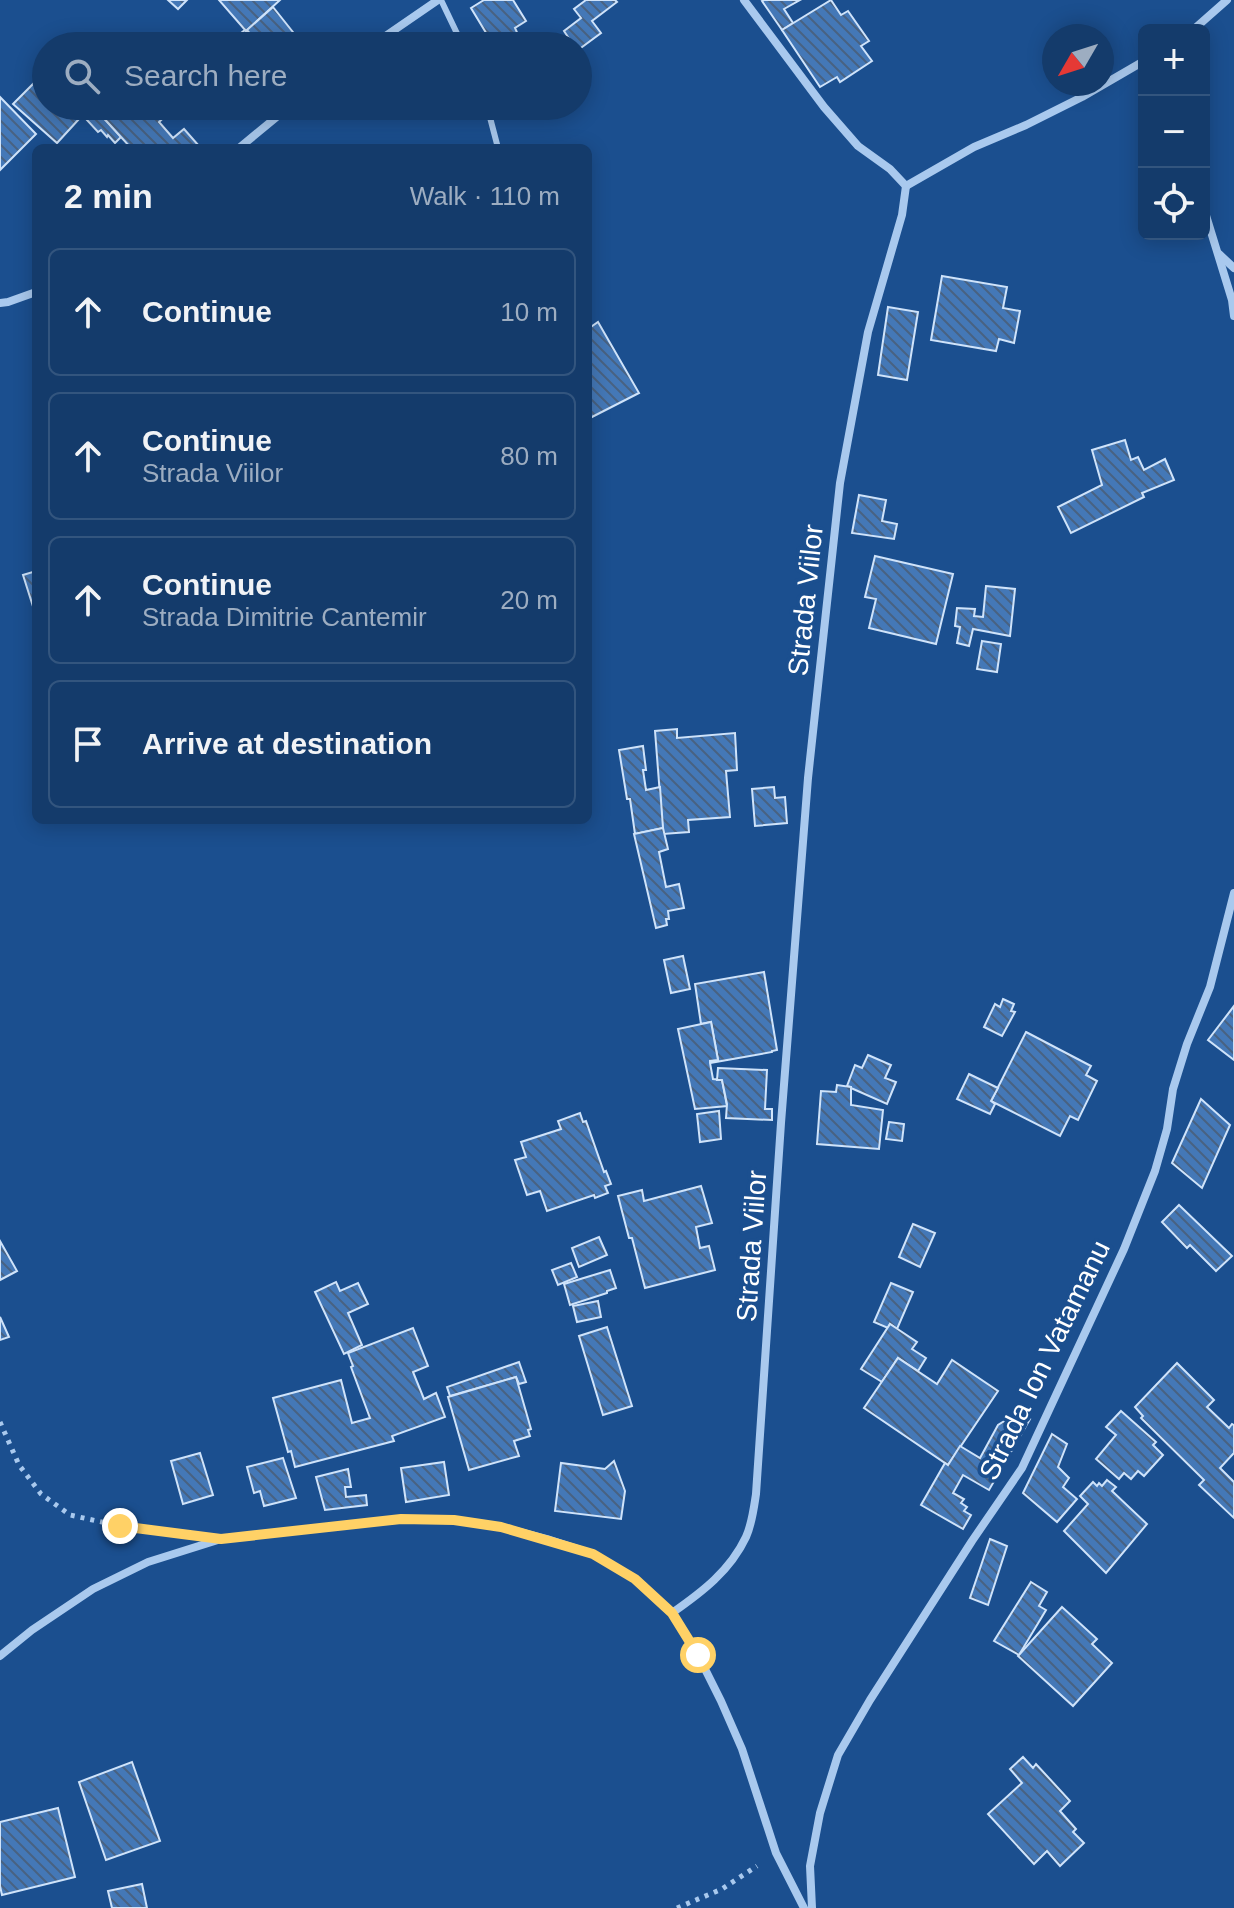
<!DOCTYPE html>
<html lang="en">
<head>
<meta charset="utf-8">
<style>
	body { margin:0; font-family:Helvetica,sans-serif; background:#1d4271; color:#f1f3f6 }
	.controls { position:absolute; right:24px; top:24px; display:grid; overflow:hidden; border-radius:12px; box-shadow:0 4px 20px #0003 }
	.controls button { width:72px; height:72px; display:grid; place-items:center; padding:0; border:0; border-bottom:2px solid #33557e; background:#143b6b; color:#f1f3f6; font:40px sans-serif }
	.compass { position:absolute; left:1042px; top:24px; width:72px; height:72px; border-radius:50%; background:#143b6b; box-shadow:0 4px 20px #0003; rotate:231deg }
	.stop { position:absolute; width:24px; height:24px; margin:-18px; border:6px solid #ffd166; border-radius:50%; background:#fff }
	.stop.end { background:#ffd166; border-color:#fff; box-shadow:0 2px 8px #0008 }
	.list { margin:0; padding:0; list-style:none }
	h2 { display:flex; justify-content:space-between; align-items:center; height:104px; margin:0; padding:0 32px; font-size:34px }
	h2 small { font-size:26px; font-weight:400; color:#9dadc1 }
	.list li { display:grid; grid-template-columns:52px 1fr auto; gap:24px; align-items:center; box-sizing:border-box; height:128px; margin:0 16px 16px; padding:0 16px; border:2px solid #33557e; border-radius:12px }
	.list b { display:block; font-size:30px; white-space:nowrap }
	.list p { margin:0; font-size:26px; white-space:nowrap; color:#9dadc1 }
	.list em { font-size:26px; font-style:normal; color:#9dadc1 }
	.icon { flex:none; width:44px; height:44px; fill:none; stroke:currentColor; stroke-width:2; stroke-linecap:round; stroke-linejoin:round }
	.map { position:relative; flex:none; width:1234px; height:1908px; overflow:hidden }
	.search { position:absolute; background:#143b6b; box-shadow:0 4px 20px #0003; left:32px; top:32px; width:560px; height:88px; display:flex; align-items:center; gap:20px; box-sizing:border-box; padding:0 28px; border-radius:44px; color:#9dadc1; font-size:30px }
	.panel { position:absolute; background:#143b6b; box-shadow:0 4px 20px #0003; left:32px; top:144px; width:560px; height:680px; border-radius:12px }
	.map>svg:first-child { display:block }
	.building { fill:url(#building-back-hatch); stroke:#cfe3fa; stroke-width:2 }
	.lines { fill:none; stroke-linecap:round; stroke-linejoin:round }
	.path { stroke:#a9c9ee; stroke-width:5; stroke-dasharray:4 6; stroke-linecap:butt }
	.lane { stroke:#a9c9ee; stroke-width:6 }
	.street { stroke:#a9c9ee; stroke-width:8 }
	.route { stroke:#ffd166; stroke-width:10 }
	.labels { text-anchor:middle; stroke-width:7; stroke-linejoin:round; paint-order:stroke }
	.street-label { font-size:28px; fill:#fff; stroke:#1b4f8f }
</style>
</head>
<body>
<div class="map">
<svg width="1234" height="1908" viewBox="0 0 1234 1908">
	<defs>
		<pattern id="building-back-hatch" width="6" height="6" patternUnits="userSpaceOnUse" patternTransform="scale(2)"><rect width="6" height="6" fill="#4478b7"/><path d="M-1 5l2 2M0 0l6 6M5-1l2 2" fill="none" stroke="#486282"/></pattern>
	</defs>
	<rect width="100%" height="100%" fill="#1b4f8f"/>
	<g class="building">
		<polygon points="168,0 187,0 178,9"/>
		<polygon points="219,0 280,0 246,31"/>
		<polygon points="484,0 513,0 526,21 515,28 523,46 494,46 471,8"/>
		<polygon points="586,0 615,0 617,2 592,21 601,33 578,50 578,46 574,46 564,31 581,18 574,9"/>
		<polygon points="764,0 800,0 784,9 793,23 782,30 762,1"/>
		<polygon points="831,0 841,15 848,11 869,41 861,46 872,61 840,82 837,77 820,87 782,30"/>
		<polygon points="273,7 304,46 260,46 247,30"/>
		<polygon points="245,30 258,46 230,46 228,43"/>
		<polygon points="36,81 46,90 46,106 64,106 79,119 57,143 13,104"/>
		<polygon points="0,97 36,134 0,170"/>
		<polygon points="74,106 97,106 102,112 100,114 121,137 115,143 108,135 107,137 101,130 98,132"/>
		<polygon points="97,106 165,106 170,112 159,122 173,138 184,129 199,146 197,148 131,148 100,114 102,112"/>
		<polygon points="942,276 1007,287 1003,308 1020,311 1014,343 999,339 996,351 931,340"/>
		<polygon points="888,307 918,312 907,380 878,375"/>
		<polygon points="598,322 639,393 588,419 588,329"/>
		<polygon points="1125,440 1131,460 1138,457 1144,470 1165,459 1174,480 1142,493 1144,497 1071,533 1058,507 1102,485 1092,450"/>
		<polygon points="859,495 886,500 882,521 897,524 894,539 852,533"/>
		<polygon points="875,556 953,574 936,644 869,628 876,599 865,597"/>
		<polygon points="36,571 36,616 23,575"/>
		<polygon points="986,586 1015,589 1010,636 973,629 969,646 957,643 960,627 955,626 957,608 975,609 974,616 983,617"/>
		<polygon points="982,641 1001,644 997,672 977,669"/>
		<polygon points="677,729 677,738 735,733 737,770 726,771 730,817 688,820 689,832 663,834 655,731"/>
		<polygon points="643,746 646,770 643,770 646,790 660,787 663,828 635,834 630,799 627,799 619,750"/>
		<polygon points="774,787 775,798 785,797 787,823 755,826 752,789"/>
		<polygon points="663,828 668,849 659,852 666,887 679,884 684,908 668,911 669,919 666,919 667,925 656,928 634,834"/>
		<polygon points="683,956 690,989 671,993 664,960"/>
		<polygon points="764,972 777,1050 772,1051 772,1052 710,1063 710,1061 718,1060 711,1022 701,1024 695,984"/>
		<polygon points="1003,999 1014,1004 1011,1011 1015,1012 1002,1036 984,1027 995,1004 1000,1007"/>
		<polygon points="1234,1006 1234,1060 1208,1040"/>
		<polygon points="711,1022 718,1060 710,1061 710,1063 713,1079 722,1080 727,1106 695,1109 678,1029"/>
		<polygon points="1026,1032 1091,1066 1086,1075 1097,1081 1078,1120 1070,1116 1060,1136 991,1101"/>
		<polygon points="868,1055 891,1065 885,1078 896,1082 887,1104 851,1088 851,1087 847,1086 855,1065 862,1068"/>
		<polygon points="718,1068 767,1070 765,1109 772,1109 772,1120 726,1118 727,1104 722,1080 717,1080"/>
		<polygon points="969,1074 998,1088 991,1101 995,1104 990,1114 957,1099"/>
		<polygon points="837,1085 851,1087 851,1105 883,1110 879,1149 817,1144 821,1091 836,1092"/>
		<polygon points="1201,1099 1230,1125 1202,1188 1172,1163"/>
		<polygon points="719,1111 721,1139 700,1142 697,1114"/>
		<polygon points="580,1113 583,1122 586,1121 604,1172 606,1171 611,1184 605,1186 608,1193 595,1198 594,1195 547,1211 540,1191 527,1195 515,1160 526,1157 521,1142 561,1129 558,1121"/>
		<polygon points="889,1122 904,1124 902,1141 886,1139"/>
		<polygon points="701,1186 712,1223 696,1227 700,1248 709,1246 715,1270 645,1288 632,1238 629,1238 618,1196 642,1190 644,1201"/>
		<polygon points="1179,1205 1232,1256 1216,1271 1190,1245 1187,1248 1162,1222"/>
		<polygon points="913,1224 935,1233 920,1267 899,1257"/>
		<polygon points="599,1237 607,1255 579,1267 572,1248"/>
		<polygon points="0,1241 17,1271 0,1280"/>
		<polygon points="571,1263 577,1277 558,1285 552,1270"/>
		<polygon points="610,1270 616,1288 607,1291 607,1293 570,1305 564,1284"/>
		<polygon points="336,1282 340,1291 358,1283 368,1304 348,1313 362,1345 344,1354 315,1292"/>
		<polygon points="891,1283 913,1292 897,1329 890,1324 888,1328 874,1322"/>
		<polygon points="598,1301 601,1317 577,1322 573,1306"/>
		<polygon points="0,1317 9,1337 0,1340"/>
		<polygon points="890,1324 917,1342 912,1349 926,1358 918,1371 898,1358 882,1382 861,1369"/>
		<polygon points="607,1327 632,1406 603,1415 579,1336"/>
		<polygon points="413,1328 428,1366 413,1372 424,1399 436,1393 445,1417 392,1436 394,1441 295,1467 291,1451 288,1452 273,1398 341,1380 352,1423 370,1418 351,1367 353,1366 348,1353"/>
		<polygon points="898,1358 937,1384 952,1360 998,1391 948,1465 864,1408"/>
		<polygon points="519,1362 526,1382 519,1384 516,1377 450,1396 447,1387"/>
		<polygon points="1177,1363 1214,1400 1207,1407 1229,1428 1232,1424 1234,1425 1234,1453 1220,1468 1234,1482 1234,1518 1199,1485 1204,1480 1141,1418 1143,1416 1135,1407"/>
		<polygon points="516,1377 531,1429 528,1430 530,1436 514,1441 519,1456 469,1470 448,1397"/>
		<polygon points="1121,1411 1156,1442 1153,1445 1163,1455 1144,1476 1138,1471 1131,1479 1124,1473 1119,1479 1096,1459 1116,1435 1106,1427"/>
		<polygon points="1019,1412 1030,1419 989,1490 963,1475 953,1493 964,1499 961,1503 967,1507 964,1511 971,1515 963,1529 921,1505 945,1463 948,1465 960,1446 980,1458 998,1425"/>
		<polygon points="1052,1434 1067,1444 1058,1467 1069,1478 1063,1487 1077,1499 1057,1522 1023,1493"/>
		<polygon points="200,1453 213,1495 183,1504 171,1461"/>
		<polygon points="283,1458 296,1498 264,1506 260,1491 254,1493 247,1467"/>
		<polygon points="614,1461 625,1491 621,1519 555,1511 561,1463 605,1469"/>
		<polygon points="444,1462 449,1495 406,1502 401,1468"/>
		<polygon points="348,1469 351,1487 345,1487 346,1497 366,1495 367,1505 325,1510 316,1477"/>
		<polygon points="1107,1480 1116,1487 1112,1491 1147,1524 1106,1573 1064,1531 1088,1504 1080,1496 1093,1482 1097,1486 1099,1483 1102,1486"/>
		<polygon points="990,1539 1007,1546 988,1605 970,1598"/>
		<polygon points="1031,1582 1047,1592 1039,1606 1046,1610 1019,1655 994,1641"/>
		<polygon points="1062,1607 1097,1639 1092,1644 1112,1663 1073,1706 1018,1656"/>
		<polygon points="1023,1757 1033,1768 1036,1764 1070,1801 1060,1811 1076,1829 1073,1832 1084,1843 1060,1866 1047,1851 1034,1864 988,1814 1022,1783 1010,1769"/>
		<polygon points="132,1762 160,1841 106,1860 79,1782"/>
		<polygon points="58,1808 75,1877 2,1895 0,1886 0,1822"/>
		<polygon points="142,1884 147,1908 112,1908 108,1891"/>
	</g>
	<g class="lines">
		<g class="path">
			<polyline points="0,1422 19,1465 41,1494 70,1515 120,1526 161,1531"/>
			<polyline points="677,1908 722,1889 757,1866"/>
		</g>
		<g class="lane">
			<polyline points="441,0 463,46"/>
			<polyline points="487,106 498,148"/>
		</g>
		<g class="street">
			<polyline points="744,0 824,107 858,146 890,169 906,186"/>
			<polyline points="1193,30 1227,0"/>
			<polyline points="371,46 438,0"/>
			<polyline points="239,148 290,106"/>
			<polyline points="906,186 974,147 1026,125 1082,97 1144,61"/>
			<polyline points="1204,209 1232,300 1234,316"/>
			<polyline points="1219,254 1234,268"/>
			<polyline points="0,303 8,302 36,292"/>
			<path d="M672,1613c30,-21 58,-42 74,-76 6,-13 8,-30 10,-43l25,-371 27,-345 32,-295 28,-151 34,-117 4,-29"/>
			<polyline points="0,1656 32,1630 93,1589 148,1562 221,1539 401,1519 454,1520 501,1527 547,1539 593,1554 635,1579 672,1613 698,1655 721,1701 742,1749 776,1853 804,1908"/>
			<polyline points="812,1908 810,1866 820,1813 838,1755 870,1700 972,1541 1022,1468 1124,1249 1155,1171 1167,1129 1173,1089 1187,1044 1210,987 1234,893"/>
		</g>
	</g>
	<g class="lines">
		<polyline class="route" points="120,1526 221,1539 401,1519 454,1520 501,1527 593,1554 635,1579 672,1613 698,1655"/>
	</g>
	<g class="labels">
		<g class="street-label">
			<text transform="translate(805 600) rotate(-84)" y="10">Strada Viilor</text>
			<text transform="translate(751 1246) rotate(-86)" y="10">Strada Viilor</text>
			<text transform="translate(1044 1360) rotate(-64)" y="10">Strada Ion Vatamanu</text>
		</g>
	</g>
</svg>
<div class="controls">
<button>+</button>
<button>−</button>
<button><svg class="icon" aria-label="locate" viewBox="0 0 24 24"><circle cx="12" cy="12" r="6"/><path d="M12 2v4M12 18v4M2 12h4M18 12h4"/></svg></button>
</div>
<svg class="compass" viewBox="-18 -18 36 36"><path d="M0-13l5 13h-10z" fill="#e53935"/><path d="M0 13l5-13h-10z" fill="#9dadc1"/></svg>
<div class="stop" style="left:698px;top:1655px"></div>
<div class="stop end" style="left:120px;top:1526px"></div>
<div class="search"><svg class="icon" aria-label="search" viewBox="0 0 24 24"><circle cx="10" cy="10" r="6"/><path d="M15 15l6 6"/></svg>Search here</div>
<section class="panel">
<h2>2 min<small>Walk · 110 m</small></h2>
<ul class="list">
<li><svg class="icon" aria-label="ahead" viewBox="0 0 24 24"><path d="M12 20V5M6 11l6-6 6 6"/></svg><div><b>Continue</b></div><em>10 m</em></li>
<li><svg class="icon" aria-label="ahead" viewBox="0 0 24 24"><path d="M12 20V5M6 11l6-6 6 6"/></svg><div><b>Continue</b><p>Strada Viilor</p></div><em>80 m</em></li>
<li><svg class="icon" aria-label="ahead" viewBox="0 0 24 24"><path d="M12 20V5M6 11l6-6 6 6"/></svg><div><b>Continue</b><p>Strada Dimitrie Cantemir</p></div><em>20 m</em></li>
<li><svg class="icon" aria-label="arrive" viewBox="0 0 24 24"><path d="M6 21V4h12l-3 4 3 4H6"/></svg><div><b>Arrive at destination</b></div></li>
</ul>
</section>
</div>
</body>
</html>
